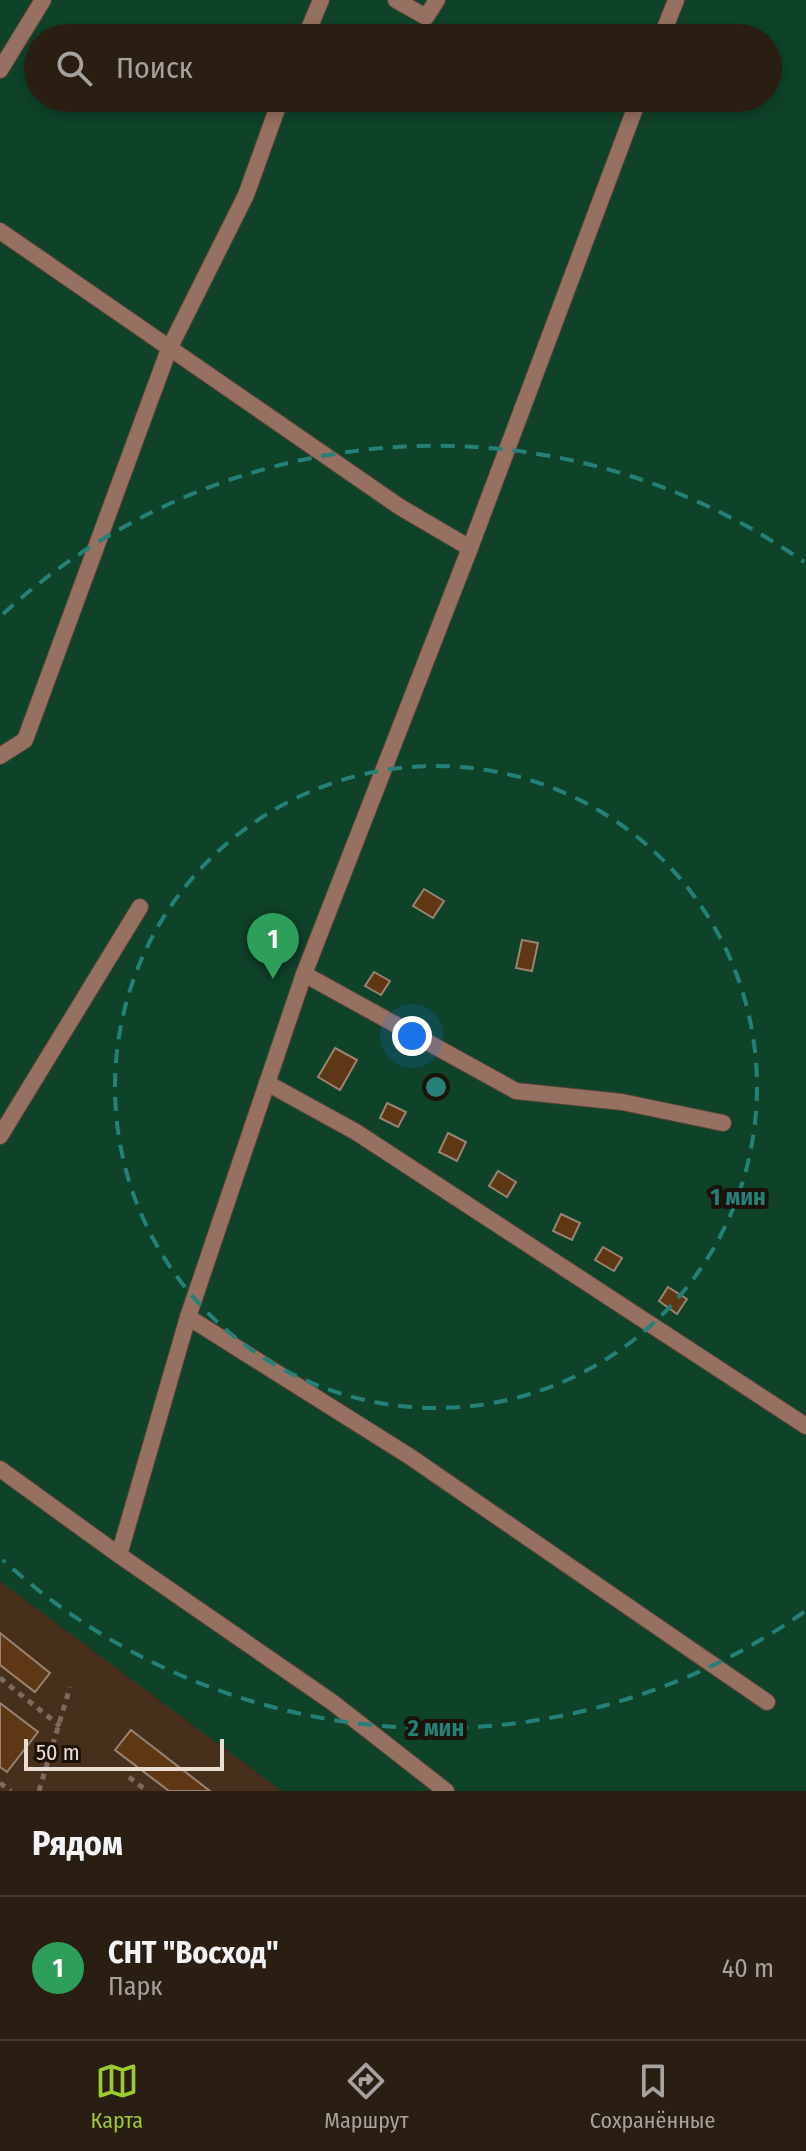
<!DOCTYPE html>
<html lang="ru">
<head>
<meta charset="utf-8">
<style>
	body { margin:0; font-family:"Fira Sans Condensed",sans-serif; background:#32261b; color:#f1f3f6 }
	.scale { position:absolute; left:24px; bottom:20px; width:200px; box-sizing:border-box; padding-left:8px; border:4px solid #e9ddd4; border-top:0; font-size:22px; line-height:28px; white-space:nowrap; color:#e9ddd4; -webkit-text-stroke:6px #1a120b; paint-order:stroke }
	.you { position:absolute; left:412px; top:1036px; width:28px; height:28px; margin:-20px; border:6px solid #fff; border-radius:50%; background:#1a73e8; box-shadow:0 0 0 12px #1a73e833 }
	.badge { display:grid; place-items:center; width:52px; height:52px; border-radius:50%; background:#9cca31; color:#fff; font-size:26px; font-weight:700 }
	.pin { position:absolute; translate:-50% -66px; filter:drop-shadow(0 2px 4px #0008) }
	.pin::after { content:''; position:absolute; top:42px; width:28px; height:24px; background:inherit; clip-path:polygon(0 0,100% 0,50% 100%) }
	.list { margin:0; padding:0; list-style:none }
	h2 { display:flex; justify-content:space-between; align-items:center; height:104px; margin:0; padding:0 32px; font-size:34px }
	h2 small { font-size:26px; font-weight:400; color:#a5a29f }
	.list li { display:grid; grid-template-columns:52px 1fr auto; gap:24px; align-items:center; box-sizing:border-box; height:144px; padding:0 32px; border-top:2px solid #463b32 }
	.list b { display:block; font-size:30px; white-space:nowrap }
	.list p { margin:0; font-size:26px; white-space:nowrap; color:#a5a29f }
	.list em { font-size:26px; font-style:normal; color:#a5a29f }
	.icon { flex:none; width:44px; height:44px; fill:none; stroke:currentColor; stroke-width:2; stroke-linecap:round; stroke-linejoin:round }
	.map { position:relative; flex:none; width:806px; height:1791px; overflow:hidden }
	.search { position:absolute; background:#2a1d12; box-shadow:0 4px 12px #0003; left:24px; right:24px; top:24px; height:88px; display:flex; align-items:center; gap:20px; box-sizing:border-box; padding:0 28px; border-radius:44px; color:#a5a29f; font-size:30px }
	.sheet { height:248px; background:#2a1d12 }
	nav { display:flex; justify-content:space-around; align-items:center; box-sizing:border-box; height:112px; border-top:2px solid #463b32; background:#2a1d12; font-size:22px; color:#a5a29f }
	nav a { display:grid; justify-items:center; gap:4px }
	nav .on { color:#9cca31 }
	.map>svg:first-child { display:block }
	.built { fill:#46301c }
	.green { fill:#0e4229; fill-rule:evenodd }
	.building { fill:#5e3814; stroke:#998473; stroke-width:2 }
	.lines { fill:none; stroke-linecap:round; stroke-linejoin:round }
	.service-casing { stroke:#544436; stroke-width:18 }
	.path { stroke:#7a6b5e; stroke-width:5; stroke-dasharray:6 6; stroke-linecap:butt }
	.service { stroke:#967060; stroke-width:16 }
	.ring { fill:none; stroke:#258078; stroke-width:4; stroke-dasharray:14 10 }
	.centre { fill:#258078; stroke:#1a120b; stroke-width:4 }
	.ring-label { font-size:24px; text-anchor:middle; font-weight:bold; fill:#258078; stroke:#1a120b; stroke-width:8; stroke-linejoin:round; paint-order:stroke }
</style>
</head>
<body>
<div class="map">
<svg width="806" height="1791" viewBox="0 0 806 1791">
	<rect width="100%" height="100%" fill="#382718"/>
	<polygon class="built" points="0,1581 282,1791 0,1791"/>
	<path class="green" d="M0,0h806v1791h-524l-282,-210zM38,38h730v60h-730z"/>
	<g class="building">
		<polygon points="424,889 444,901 433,918 413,906"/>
		<polygon points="522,940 538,943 532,971 516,968"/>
		<polygon points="374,972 390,981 381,995 365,986"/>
		<polygon points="335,1048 357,1060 340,1090 318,1077"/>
		<polygon points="387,1103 406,1112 398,1127 380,1118"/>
		<polygon points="448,1133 466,1142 457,1161 439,1152"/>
		<polygon points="498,1171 516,1182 507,1197 489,1186"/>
		<polygon points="561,1214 580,1223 572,1240 553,1231"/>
		<polygon points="603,1247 622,1258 614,1271 595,1260"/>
		<polygon points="668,1287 687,1299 677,1314 659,1301"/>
		<polygon points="0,1633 50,1673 35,1692 0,1665"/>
		<polygon points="0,1703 38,1732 7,1772 0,1767"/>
		<polygon points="131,1730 210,1791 169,1791 115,1750"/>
	</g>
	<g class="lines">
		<defs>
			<g id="service">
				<polyline points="396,0 426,17 437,0"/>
				<polyline points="305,38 321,0"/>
				<polyline points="661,38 676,0"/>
				<polyline points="0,70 43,0"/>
				<polyline points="0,231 400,507 470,548"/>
				<polyline points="0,756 25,740 169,349 246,195 281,98"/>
				<polyline points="304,974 516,1091 622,1102 723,1123"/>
				<polyline points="267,1083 356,1132 806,1426"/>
				<polyline points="0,1136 140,907"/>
				<polyline points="188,1317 409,1456 767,1702"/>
				<polyline points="0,1469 119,1555 332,1702 446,1791"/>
				<polyline points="119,1555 188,1317 304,974 470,548 639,98"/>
			</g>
		</defs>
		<use href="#service" class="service-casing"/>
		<g class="path">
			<polyline points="0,1678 60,1726"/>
			<polyline points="129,1777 147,1791"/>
			<polyline points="0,1783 11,1791"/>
			<polyline points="39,1791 70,1687"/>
		</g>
		<use href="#service" class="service"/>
	</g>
	<g class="ring">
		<circle cx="436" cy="1087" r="321"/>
		<path d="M804 1612A641 641 0 0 1 3 1560M3 614A641 641 0 0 1 804 562"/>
	</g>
	<circle cx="436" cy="1087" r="12" class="centre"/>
	<g class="ring-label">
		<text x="738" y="1205">1 мин</text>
		<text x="436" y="1736">2 мин</text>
	</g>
</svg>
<div class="scale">50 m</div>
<div class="you"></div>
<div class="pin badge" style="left:273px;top:979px;background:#2e9e5b">1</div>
<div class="search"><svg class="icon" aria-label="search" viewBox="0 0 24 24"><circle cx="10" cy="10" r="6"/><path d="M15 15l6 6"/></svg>Поиск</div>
</div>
<section class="sheet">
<h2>Рядом<small></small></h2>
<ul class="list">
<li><span class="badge" style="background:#2e9e5b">1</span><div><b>СНТ &quot;Восход&quot;</b><p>Парк</p></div><em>40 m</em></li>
</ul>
</section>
<nav>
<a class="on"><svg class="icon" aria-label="map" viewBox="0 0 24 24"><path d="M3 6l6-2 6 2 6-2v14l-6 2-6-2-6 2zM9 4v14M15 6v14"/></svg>Карта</a>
<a><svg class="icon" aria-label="directions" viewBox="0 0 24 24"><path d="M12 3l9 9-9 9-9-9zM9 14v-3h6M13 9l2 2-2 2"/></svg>Маршрут</a>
<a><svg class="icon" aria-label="saved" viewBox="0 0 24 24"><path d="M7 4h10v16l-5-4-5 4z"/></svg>Сохранённые</a>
</nav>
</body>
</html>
